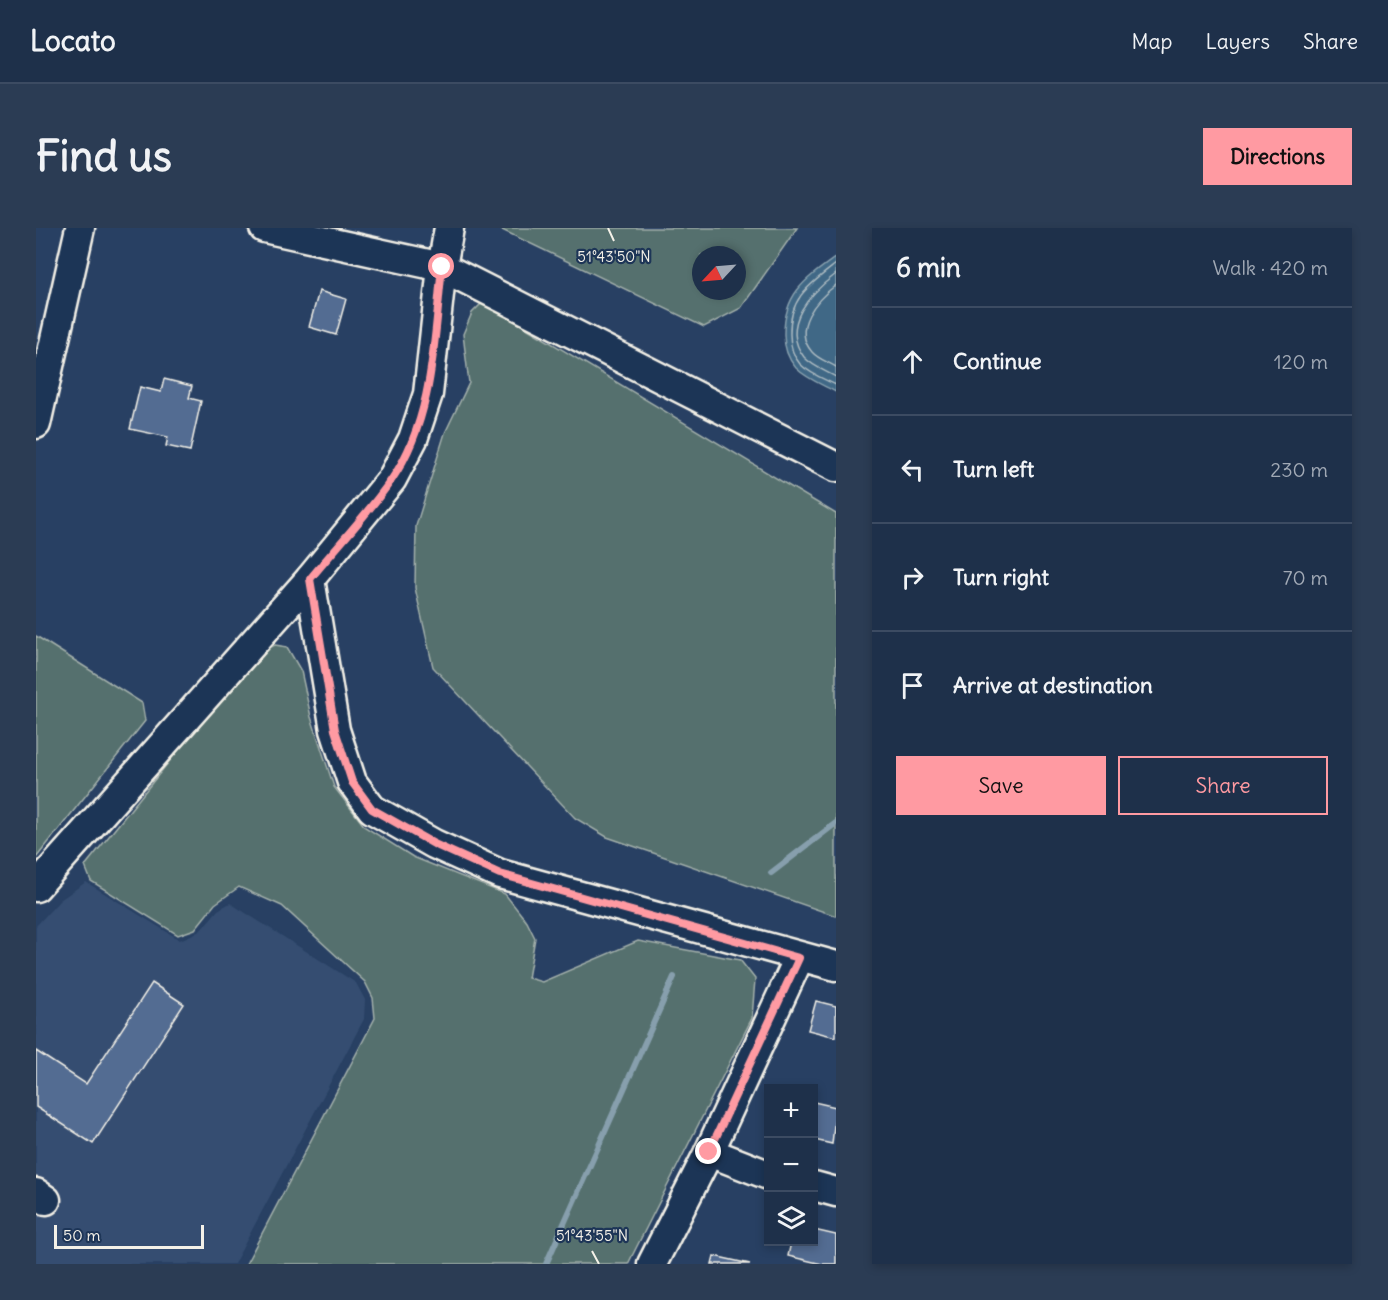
<!DOCTYPE html>
<html lang="en">
<head>
<meta charset="utf-8">
<style>
	body { margin:0; font-family:Delius,sans-serif; background:#2b3c54; color:#f1f3f6 }
	.controls { position:absolute; right:18px; bottom:18px; display:grid; overflow:hidden; border-radius:0px; box-shadow:0 3px 9px #0003 }
	.controls button { width:54px; height:54px; display:grid; place-items:center; padding:0; border:0; border-bottom:2px solid #3c4b62; background:#1e304a; color:#f1f3f6; font:30px sans-serif }
	.compass { position:absolute; left:656px; top:18px; width:54px; height:54px; border-radius:50%; background:#1e304a; box-shadow:0 3px 9px #0003; rotate:244deg }
	.scale { position:absolute; left:18px; bottom:15px; width:150px; box-sizing:border-box; padding-left:6px; border:3px solid #f4f1e8; border-top:0; font-size:16px; line-height:21px; white-space:nowrap; color:#f4f1e8; -webkit-text-stroke:4px #1d3557; paint-order:stroke }
	.stop { position:absolute; width:18px; height:18px; margin:-14px; border:4px solid #ff9aa2; border-radius:50%; background:#fff }
	.stop.end { background:#ff9aa2; border-color:#fff; box-shadow:0 2px 6px #0008 }
	.list { margin:0; padding:0; list-style:none }
	h2 { display:flex; justify-content:space-between; align-items:center; height:78px; margin:0; padding:0 24px; font-size:26px }
	h2 small { font-size:20px; font-weight:400; color:#a1a9b5 }
	.list li { display:grid; grid-template-columns:39px 1fr auto; gap:18px; align-items:center; box-sizing:border-box; height:108px; padding:0 24px; border-top:2px solid #3c4b62 }
	.list b { display:block; font-size:22px; white-space:nowrap }
	.list em { font-size:20px; font-style:normal; color:#a1a9b5 }
	.actions { display:flex; gap:12px; padding:18px 24px }
	.actions a { flex:1; padding:14px 0; border:2px solid #ff9aa2; border-radius:0px; text-align:center; font-size:21px; color:#ff9aa2 }
	.actions .main { background:#ff9aa2; color:#111 }
	.icon { flex:none; width:33px; height:33px; fill:none; stroke:currentColor; stroke-width:2; stroke-linecap:round; stroke-linejoin:round }
	.map { position:relative; flex:none; width:800px; height:1036px; overflow:hidden; border-radius:0px }
	header { display:flex; align-items:center; gap:36px; box-sizing:border-box; height:84px; padding:0 30px; background:#1e304a; border-bottom:2px solid #3c4b62 }
	header strong { font-size:28px }
	nav { display:flex; gap:33px; margin-inline-start:auto; font-size:21px }
	.intro { display:flex; align-items:center; justify-content:space-between; box-sizing:border-box; height:144px; padding:0 36px }
	h1 { margin:0; font-size:42px }
	.button { padding:15px 27px; border-radius:0px; background:#ff9aa2; color:#111; font-size:21px; font-weight:700 }
	main { display:flex; gap:36px; padding:0 36px }
	aside { flex:1; background:#1e304a; border-radius:0px; box-shadow:0 3px 9px #0003 }
	.map>svg:first-child { display:block }
	.built { fill:#354d71 }
	.green { fill:#54706e; stroke:#a4b0ab; stroke-width:1.5; fill-rule:evenodd }
	.water { fill:#3f6886; stroke:#879fad; stroke-width:1.5 }
	.lines { fill:none; stroke-linecap:round; stroke-linejoin:round }
	.shore { stroke:#acbac1; stroke-width:1.5 }
	.stream { stroke:#879fad; stroke-width:6 }
	.building { fill:#536c92; stroke:#f4f1e8; stroke-width:1.5 }
	.minor-casing { stroke:#f4f1e8; stroke-width:33 }
	.minor { stroke:#1d3557; stroke-width:28 }
	.route { stroke:#ff9aa2; stroke-width:8 }
	.ticks { fill:none; stroke:#f4f1e8; stroke-width:2 }
	.ticks-label { font-size:15px; text-anchor:middle; fill:#f4f1e8; stroke:#1d3557; stroke-width:4.5; stroke-linejoin:round; paint-order:stroke }
</style>
</head>
<body>
<header>
<strong>Locato</strong>
<nav><a>Map</a><a>Layers</a><a>Share</a></nav>
</header>
<div class="intro"><h1>Find us</h1><a class="button">Directions</a></div>
<main>
<div class="map">
<svg width="800" height="1036" viewBox="0 0 800 1036">
	<rect width="100%" height="100%" fill="#284063"/>
	<filter id="ink" filterUnits="userSpaceOnUse"><feTurbulence type="fractalNoise" baseFrequency=".0167" numOctaves="2"/><feDisplacementMap in="SourceGraphic" scale="12" xChannelSelector="R" yChannelSelector="G"/><feConvolveMatrix kernelMatrix="1 2 1 2 8 2 1 2 1" color-interpolation-filters="sRGB"/></filter>
	<g filter="url(#ink)">
		<polygon class="built" points="50,654 144,712 164,703 182,682 194,675 320,755 329,772 328,791 198,1036 0,1036 0,698 24,672"/>
		<g class="green">
			<path d="M462,0h299l-56,80 -37,19zM665,27h36v36h-36z"/>
			<polygon points="447,74 800,286 800,688 571,609 539,590 397,439 379,360 380,298 409,205 433,155 427,106 436,85"/>
			<polygon points="0,408 106,475 109,493 0,630"/>
			<polygon points="239,417 251,419 265,443 275,489 298,559 329,599 377,629 469,666 491,694 499,710 492,750 506,754 602,713 704,732 719,751 716,790 592,1036 210,1036 339,790 337,770 329,754 246,678 203,659 179,676 159,701 142,707 55,653 49,638 219,427"/>
		</g>
		<path class="water" d="M800,29v135c-13,-7 -29,-13 -40,-24 -8,-9 -12,-22 -12,-34 0,-41 22,-55 52,-77z"/>
		<g class="lines">
			<g class="shore">
				<path d="M800,36c-27,21 -47,34 -46,70 0,10 3,22 10,30 10,10 24,15 36,21"/>
				<path d="M800,46c-24,18 -57,50 -32,83 8,9 21,14 32,20"/>
				<path d="M800,57c-19,14 -45,43 -24,67 6,7 16,10 24,15"/>
			</g>
			<g class="stream">
				<polyline points="735,645 800,595"/>
				<polyline points="510,1036 638,749"/>
			</g>
		</g>
		<g class="building">
			<polygon points="283,63 310,71 300,107 273,99"/>
			<polygon points="128,151 156,158 153,170 165,173 154,223 130,218 132,209 94,201 104,159 125,164"/>
			<polygon points="116,755 148,776 57,916 0,879 0,823 50,856"/>
			<polygon points="780,773 800,778 800,809 772,802"/>
			<polygon points="778,874 800,879 796,916 778,912"/>
			<polygon points="778,1002 800,1007 800,1036 786,1036 752,1028 755,1014 778,1014"/>
			<polygon points="678,1028 714,1036 676,1036"/>
		</g>
		<g class="lines">
			<defs>
				<g id="minor">
					<polyline points="228,0 406,39 800,239"/>
					<polyline points="0,196 44,0"/>
					<polyline points="274,351 299,502 316,554 336,581 398,616 464,646 800,738"/>
					<polyline points="0,659 274,351 356,251 377,211 392,166 406,39 413,0"/>
					<polyline points="673,924 732,947"/>
					<polyline points="778,958 800,964"/>
					<polyline points="0,965 10,972"/>
					<polyline points="616,1036 673,924 763,730"/>
				</g>
			</defs>
			<use href="#minor" class="minor-casing"/>
			<use href="#minor" class="minor"/>
		</g>
	</g>
	<g class="lines" filter="url(#ink)">
		<path class="route" d="M406,39c-8,71 -8,151 -50,212 -24,35 -55,67 -82,100l25,151 17,52 20,27 62,35 66,30 299,84 -90,194"/>
	</g>
	<path class="ticks" d="M572,0l6,13M556,1023l7,13"/>
	<g class="ticks-label">
		<text x="578" y="34">51°43'50"N</text>
		<text x="556" y="1013">51°43'55"N</text>
	</g>
</svg>
<div class="controls">
<button>+</button>
<button>−</button>
<button><svg class="icon" aria-label="layers" viewBox="0 0 24 24"><path d="M12 4l9 5-9 5-9-5zM3 14l9 5 9-5"/></svg></button>
</div>
<svg class="compass" viewBox="-18 -18 36 36"><path d="M0-13l5 13h-10z" fill="#e53935"/><path d="M0 13l5-13h-10z" fill="#a1a9b5"/></svg>
<div class="scale">50 m</div>
<div class="stop" style="left:406px;top:39px"></div>
<div class="stop end" style="left:673px;top:924px"></div>
</div>
<aside>
<h2>6 min<small>Walk · 420 m</small></h2>
<ul class="list">
<li><svg class="icon" aria-label="ahead" viewBox="0 0 24 24"><path d="M12 20V5M6 11l6-6 6 6"/></svg><div><b>Continue</b></div><em>120 m</em></li>
<li><svg class="icon" aria-label="left" viewBox="0 0 24 24"><path d="M17 20v-9H6M10 6l-5 5 5 5"/></svg><div><b>Turn left</b></div><em>230 m</em></li>
<li><svg class="icon" aria-label="right" viewBox="0 0 24 24"><path d="M7 20v-9h11M14 6l5 5-5 5"/></svg><div><b>Turn right</b></div><em>70 m</em></li>
<li><svg class="icon" aria-label="arrive" viewBox="0 0 24 24"><path d="M6 21V4h12l-3 4 3 4H6"/></svg><div><b>Arrive at destination</b></div></li>
</ul>
<div class="actions"><a class="main">Save</a><a>Share</a></div>
</aside>
</main>
</body>
</html>
